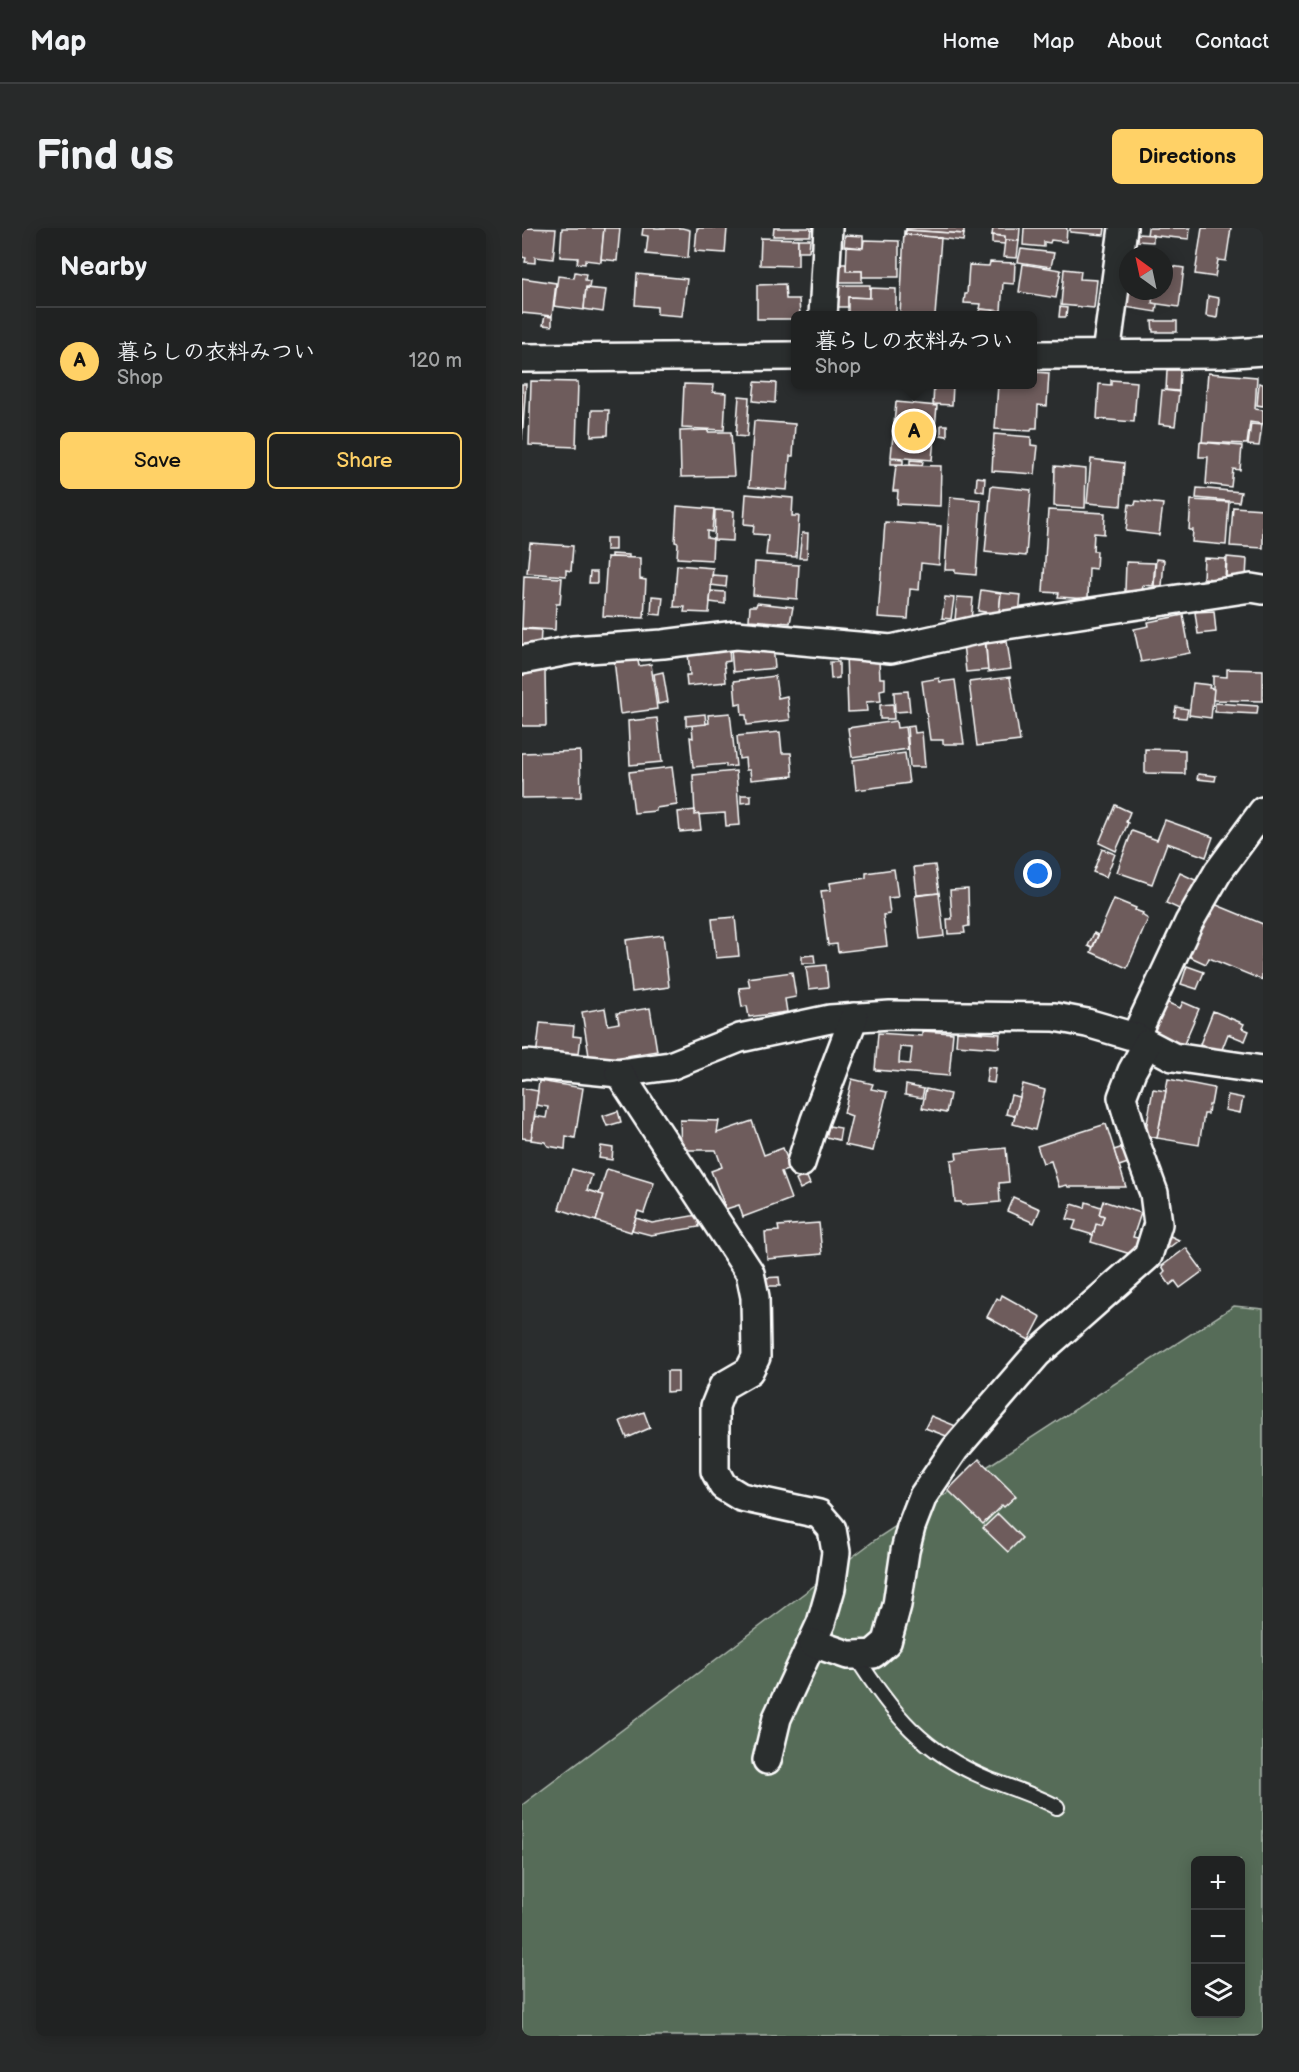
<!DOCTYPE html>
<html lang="en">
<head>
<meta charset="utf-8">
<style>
	body { margin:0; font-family:"Balsamiq Sans","Klee One",sans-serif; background:#282a2a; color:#f1f3f6 }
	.controls { position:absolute; right:18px; bottom:18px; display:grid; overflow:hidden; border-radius:9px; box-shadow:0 3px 15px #0003 }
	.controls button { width:54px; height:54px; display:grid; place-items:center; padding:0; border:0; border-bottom:2px solid #3d3f40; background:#202222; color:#f1f3f6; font:30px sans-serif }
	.compass { position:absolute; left:597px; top:18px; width:54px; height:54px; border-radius:50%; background:#202222; box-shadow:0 3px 15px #0003; rotate:327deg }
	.you { position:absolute; left:516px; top:646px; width:21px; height:21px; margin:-15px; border:4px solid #fff; border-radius:50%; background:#1a73e8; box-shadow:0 0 0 9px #1a73e833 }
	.badge { display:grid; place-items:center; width:39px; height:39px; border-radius:50%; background:#ffd166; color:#111; font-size:20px; font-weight:700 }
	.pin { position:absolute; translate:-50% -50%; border:3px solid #fff; box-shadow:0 2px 6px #0006 }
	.popup { position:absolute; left:269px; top:83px; width:246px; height:78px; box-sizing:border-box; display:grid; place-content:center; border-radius:9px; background:#202222; filter:drop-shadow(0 2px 4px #0005); font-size:20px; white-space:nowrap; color:#a2a4a5 }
	.popup b { font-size:22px; color:#f1f3f6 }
	.popup::after { content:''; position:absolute; left:50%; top:100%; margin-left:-12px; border:12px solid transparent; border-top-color:#202222 }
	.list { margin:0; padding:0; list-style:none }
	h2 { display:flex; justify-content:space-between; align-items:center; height:78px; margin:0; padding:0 24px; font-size:26px }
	h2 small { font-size:20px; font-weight:400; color:#a2a4a5 }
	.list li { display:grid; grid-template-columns:39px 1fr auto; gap:18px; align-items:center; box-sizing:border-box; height:108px; padding:0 24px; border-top:2px solid #3d3f40 }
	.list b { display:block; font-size:22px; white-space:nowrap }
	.list p { margin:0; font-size:20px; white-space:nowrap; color:#a2a4a5 }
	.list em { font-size:20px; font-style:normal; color:#a2a4a5 }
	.actions { display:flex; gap:12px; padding:18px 24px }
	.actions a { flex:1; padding:14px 0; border:2px solid #ffd166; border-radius:9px; text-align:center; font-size:21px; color:#ffd166 }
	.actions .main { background:#ffd166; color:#111 }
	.icon { flex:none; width:33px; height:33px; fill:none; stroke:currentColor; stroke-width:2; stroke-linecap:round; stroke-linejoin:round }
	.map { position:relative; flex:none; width:741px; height:1808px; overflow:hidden; border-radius:9px }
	header { display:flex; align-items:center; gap:36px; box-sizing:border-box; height:84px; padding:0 30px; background:#202222; border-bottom:2px solid #3d3f40 }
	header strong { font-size:28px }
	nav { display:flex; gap:33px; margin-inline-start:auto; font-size:21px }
	.intro { display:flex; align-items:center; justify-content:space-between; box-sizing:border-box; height:144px; padding:0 36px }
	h1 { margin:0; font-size:42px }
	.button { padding:15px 27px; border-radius:9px; background:#ffd166; color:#111; font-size:21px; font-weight:700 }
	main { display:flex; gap:36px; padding:0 36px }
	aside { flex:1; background:#202222; border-radius:9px; box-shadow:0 3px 15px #0003 }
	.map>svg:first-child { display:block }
	.green { fill:#576c58; stroke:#abb6ac; stroke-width:1.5; fill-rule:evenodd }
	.building { fill:#6e5c5b; stroke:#fff; stroke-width:1.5; fill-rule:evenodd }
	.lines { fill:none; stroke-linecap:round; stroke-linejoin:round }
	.service-casing { stroke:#fff; stroke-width:18 }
	.minor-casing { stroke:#fff; stroke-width:32 }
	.service { stroke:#2a2d2e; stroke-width:14 }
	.minor { stroke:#2a2d2e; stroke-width:27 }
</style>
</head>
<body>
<header>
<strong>Map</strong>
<nav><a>Home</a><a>Map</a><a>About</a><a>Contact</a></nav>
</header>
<div class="intro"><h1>Find us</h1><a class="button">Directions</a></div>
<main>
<aside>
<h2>Nearby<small></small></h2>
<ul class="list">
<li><span class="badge">A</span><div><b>暮らしの衣料みつい</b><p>Shop</p></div><em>120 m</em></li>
</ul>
<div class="actions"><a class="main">Save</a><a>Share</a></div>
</aside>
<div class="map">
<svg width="741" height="1808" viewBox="0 0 741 1808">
	<rect width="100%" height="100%" fill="#2a2d2e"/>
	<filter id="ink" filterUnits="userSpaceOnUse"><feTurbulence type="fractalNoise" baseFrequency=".0167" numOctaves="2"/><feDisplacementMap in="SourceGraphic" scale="12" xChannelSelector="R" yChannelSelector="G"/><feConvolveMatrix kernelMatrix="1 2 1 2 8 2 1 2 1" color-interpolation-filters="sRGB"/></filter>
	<g filter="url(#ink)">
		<path class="green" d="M712,1078l29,3v727h-741v-231l357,-268zM674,1632h44v154h-44z"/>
		<g class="building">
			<polygon points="0,0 34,1 31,31 13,29 13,35 3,34 4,30 0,29"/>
			<polygon points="40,0 82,0 79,34 63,32 63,36 55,35 56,30 38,29"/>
			<polygon points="82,0 98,0 95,33 79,31"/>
			<polygon points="121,0 160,0 168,2 166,30 124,26 126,8 120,7"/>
			<polygon points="175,0 205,0 203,25 173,23"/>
			<polygon points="252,0 289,0 288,8 251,8"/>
			<polygon points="384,0 442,0 442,6 384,2"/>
			<polygon points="471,0 498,0 497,13 483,12 483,8 470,7"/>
			<polygon points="502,0 545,0 544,14 529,12 528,15 522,14 522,19 501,17"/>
			<polygon points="548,0 583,0 582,7 548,4"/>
			<polygon points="626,0 668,0 667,11 625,7"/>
			<polygon points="680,0 709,0 704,33 696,32 693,49 673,46"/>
			<polygon points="384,2 442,6 441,13 383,6"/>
			<polygon points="382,3 384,3 383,6 419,10 413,88 378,88"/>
			<polygon points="615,6 631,7 631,14 615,13"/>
			<polygon points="323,7 341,8 341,20 322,18"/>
			<polygon points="470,7 483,9 483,16 470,15"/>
			<polygon points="239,10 276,11 276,38 238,37"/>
			<polygon points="276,11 288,11 287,23 276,23"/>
			<polygon points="342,12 377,13 377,49 340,49 340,43 324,43 325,19 341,20"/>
			<polygon points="483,12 497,13 495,30 481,29"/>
			<polygon points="499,21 532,25 529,39 496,34"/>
			<polygon points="615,22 630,24 630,27 614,27"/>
			<polygon points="468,34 493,35 492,56 481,55 479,83 458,81 459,76 442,75 443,66 445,66 447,37 467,38"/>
			<polygon points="316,36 324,36 324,43 340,43 340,54 316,54"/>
			<polygon points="501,36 539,42 534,70 497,64"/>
			<polygon points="642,37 662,40 657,79 630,75 631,67 624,66 624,63 642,63"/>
			<polygon points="542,41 559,43 558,51 575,52 572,80 539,77"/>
			<polygon points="53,44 64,46 63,52 68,53 67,59 64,59 62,82 32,78 36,48 52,50"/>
			<polygon points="115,46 165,51 160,88 135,86 135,79 113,77"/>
			<polygon points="0,50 34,55 30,88 0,85"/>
			<polygon points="263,56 264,71 277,71 278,88 274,88 274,91 235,91 235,57"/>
			<polygon points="317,57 348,57 348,70 326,69 326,79 315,79"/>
			<polygon points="64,60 84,62 81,84 62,81"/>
			<polygon points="348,60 374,61 374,88 326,88 326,69 348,70"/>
			<polygon points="606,63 624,63 624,66 631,67 630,75 635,76 634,84 603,79"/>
			<polygon points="686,68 697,70 695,90 684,88"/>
			<polygon points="538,79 545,80 544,89 537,89"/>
			<polygon points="458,81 479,83 479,88 458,88"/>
			<polygon points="23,88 30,89 30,98 21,97"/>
			<polygon points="630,93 655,93 655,104 631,104"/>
			<polygon points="645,142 658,142 657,163 644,162"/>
			<polygon points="510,144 527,145 525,178 516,177 515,200 510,200 509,203 473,201 476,156 510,156"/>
			<polygon points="686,145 735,149 733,181 741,182 741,196 728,194 725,216 680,214"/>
			<polygon points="589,152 615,154 612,194 575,191 577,156 589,157"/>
			<polygon points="9,153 56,154 54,219 7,217"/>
			<polygon points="233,154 254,155 253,175 231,173"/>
			<polygon points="737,155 741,156 741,178 735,177"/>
			<polygon points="0,156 4,156 0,212"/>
			<polygon points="162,156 192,157 191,164 204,165 202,202 160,200"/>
			<polygon points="412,156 431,156 430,177 411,176"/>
			<polygon points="640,162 657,164 653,198 637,196"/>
			<polygon points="217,168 227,169 225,209 214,208"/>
			<polygon points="374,174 415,178 410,232 369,229"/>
			<polygon points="70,182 87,182 86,207 69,208"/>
			<polygon points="232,193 273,196 271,228 268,228 265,262 227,259"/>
			<polygon points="729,196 740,197 737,218 726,217"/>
			<polygon points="419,197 425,197 425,208 419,207"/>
			<polygon points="186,202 186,204 209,204 212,248 159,249 158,203"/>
			<polygon points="472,206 509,209 509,217 516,218 513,246 470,243"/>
			<polygon points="678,214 720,218 718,242 711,241 709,259 684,256 686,229 677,229"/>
			<polygon points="369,231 381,232 381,236 369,236"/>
			<polygon points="569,231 602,235 599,278 565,275"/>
			<polygon points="388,232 401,233 400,238 388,237"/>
			<polygon points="374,237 419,238 418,278 375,276 376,263 371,263"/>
			<polygon points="533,238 564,241 563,280 532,278"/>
			<polygon points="455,249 463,250 462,264 454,262"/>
			<polygon points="469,258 509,262 504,328 463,324"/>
			<polygon points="675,260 719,264 717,274 674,270"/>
			<polygon points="224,266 271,270 270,288 277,288 274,329 244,327 246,307 231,306 232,297 222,296"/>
			<polygon points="428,269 459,272 454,347 433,345 433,342 423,342"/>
			<polygon points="669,272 707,274 704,317 670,314 671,302 667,302"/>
			<polygon points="614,273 641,276 637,307 604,303 607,276 613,277"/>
			<polygon points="155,278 192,281 190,304 185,303 185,310 191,311 190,332 155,330 156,315 153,314"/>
			<polygon points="711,279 741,281 741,320 708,318"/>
			<polygon points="193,282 212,283 211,313 192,312"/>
			<polygon points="526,282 583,285 582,306 572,305 571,323 575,323 574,341 567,340 566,371 536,369 537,365 521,364"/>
			<polygon points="363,294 419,298 417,337 399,335 397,362 388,361 386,391 356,389"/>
			<polygon points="280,305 286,305 285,330 277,330"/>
			<rect x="84" y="310" width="9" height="12"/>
			<polygon points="8,315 51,318 49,343 44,342 44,348 5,345"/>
			<polygon points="89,326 107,327 107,330 89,329"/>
			<polygon points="85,329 118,330 118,351 124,352 122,390 81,388"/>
			<polygon points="705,329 725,331 724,350 704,349"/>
			<polygon points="682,330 704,331 703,352 681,350"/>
			<polygon points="634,331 642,332 640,358 632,358"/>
			<polygon points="233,334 277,337 275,371 231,367"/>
			<polygon points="604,334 633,335 631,358 621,357 620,364 603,363"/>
			<polygon points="155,337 191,340 187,385 162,384 163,379 152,379"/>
			<polygon points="68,344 75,344 75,355 67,355"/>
			<polygon points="190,347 205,348 204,359 189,357"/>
			<polygon points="2,348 40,350 38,376 34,376 33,402 0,400"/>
			<polygon points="459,362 479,365 477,386 456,383"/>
			<polygon points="189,363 203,364 203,376 188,374"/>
			<polygon points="479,365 499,367 497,388 477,386"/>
			<polygon points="130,368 141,369 139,387 129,386"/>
			<polygon points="423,369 432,370 429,391 420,390"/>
			<polygon points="435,369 451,370 449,393 433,392"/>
			<polygon points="235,375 271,379 268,395 227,392 228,378 234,378"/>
			<polygon points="692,383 694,404 676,406 673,384"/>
			<polygon points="661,387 668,425 619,434 612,401 627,398 626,394"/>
			<polygon points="0,401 19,402 18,420 0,419"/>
			<polygon points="463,412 466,442 444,444 441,415"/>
			<polygon points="485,413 489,441 466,444 464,416"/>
			<polygon points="251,417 253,440 211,444 209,421"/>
			<polygon points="207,421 208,433 202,434 204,454 165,458 164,447 168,447 166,425"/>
			<polygon points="324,425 345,430 345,434 357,433 358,450 363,450 363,461 358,462 359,473 344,474 345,483 326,484"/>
			<polygon points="115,428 117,438 129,436 135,481 98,486 92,431"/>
			<polygon points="308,434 317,434 317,450 309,451"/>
			<polygon points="705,441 741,442 741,473 691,472 691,448 705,449"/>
			<polygon points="0,443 23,443 24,498 0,498"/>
			<polygon points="141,444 146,474 136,476 132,446"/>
			<polygon points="253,448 256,470 265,468 268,492 225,497 224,487 220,487 219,475 214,476 212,453"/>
			<polygon points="488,449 498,513 455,518 447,454"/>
			<polygon points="417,450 418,454 433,452 442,516 421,516 421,512 408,512 400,453"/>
			<polygon points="671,455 688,457 687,460 692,461 689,490 667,487"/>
			<polygon points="386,463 388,483 373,484 372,464"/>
			<polygon points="693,475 736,478 735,486 693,484"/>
			<polygon points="371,476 372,491 358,491 358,477"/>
			<polygon points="654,479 666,481 664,490 652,489"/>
			<polygon points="208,485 214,538 204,539 204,536 171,539 168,509 171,510 170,497 187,495 186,487"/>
			<polygon points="183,486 184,496 164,498 164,488"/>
			<polygon points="135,490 140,534 108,537 106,493"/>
			<polygon points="374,493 375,500 383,499 386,521 330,529 326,500"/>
			<polygon points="392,498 393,505 400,504 403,539 388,539 385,499"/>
			<polygon points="258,504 260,525 269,525 271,548 229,552 228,542 224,542 223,530 217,531 215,508"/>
			<polygon points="623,521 663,522 663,546 623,545"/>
			<polygon points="58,523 59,569 0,570 0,525"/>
			<polygon points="383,525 387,555 334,562 331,532"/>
			<polygon points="150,539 155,577 134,580 134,583 112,585 107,544"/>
			<polygon points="214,543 218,597 204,598 203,585 173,587 171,547"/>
			<polygon points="676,546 694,548 693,553 675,551"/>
			<polygon points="219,567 229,567 229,574 219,575"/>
			<polygon points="593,577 608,584 604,594 606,595 594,623 577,615"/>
			<polygon points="173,582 173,587 177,586 179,602 158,604 156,584"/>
			<polygon points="643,592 691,609 684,629 645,615 630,656 595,644 610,603 635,612"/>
			<polygon points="580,621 593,626 584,649 571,644"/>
			<polygon points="413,637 417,665 395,667 392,639"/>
			<polygon points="372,641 376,669 366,670 368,686 361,687 365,718 316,724 315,716 306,717 299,663 309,662 308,655 344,650 344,645"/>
			<polygon points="658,645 680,655 666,685 644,675"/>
			<polygon points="446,661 447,698 442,699 443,705 426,706 425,691 430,691 428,662"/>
			<polygon points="417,665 422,708 398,711 393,668"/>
			<polygon points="592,671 614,680 613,682 621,685 620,687 626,691 605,740 569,724"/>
			<polygon points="685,673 741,696 740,752 687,730 684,736 662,726"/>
			<polygon points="213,689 217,728 194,730 190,691"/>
			<polygon points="572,705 576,707 570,720 566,718"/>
			<polygon points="141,707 147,759 110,764 104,712"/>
			<polygon points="292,727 293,735 280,735 280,728"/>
			<polygon points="304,737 306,759 287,761 284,739"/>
			<polygon points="665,738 682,744 675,761 659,756"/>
			<polygon points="270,744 274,769 263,771 265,784 227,789 225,778 220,779 217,760 228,759 226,750"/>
			<polygon points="644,774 658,780 661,774 677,781 661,818 631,805"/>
			<polygon points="83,780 86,797 97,795 95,785 128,780 135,823 68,834 60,784"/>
			<polygon points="691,783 722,796 720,800 727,803 723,813 706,806 699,824 678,816"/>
			<polygon points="18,795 52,798 51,808 59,809 56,833 14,829"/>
			<path d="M400,803l31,2 -4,43 -74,-6 3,-37 44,3zM378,819l12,1 -2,16 -11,-1z"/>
			<polygon points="435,803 478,806 477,820 434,817"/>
			<polygon points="466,839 474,840 472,855 464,854"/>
			<polygon points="330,851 351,856 349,861 365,864 351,923 323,917 330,888 322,885"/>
			<polygon points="646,851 692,860 689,877 687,877 686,886 682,886 677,917 635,910"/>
			<polygon points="17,853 61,860 53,910 44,908 43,921 26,918 23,914 9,912 13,888 24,890 26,879 14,877"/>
			<polygon points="501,856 523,862 513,902 491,896"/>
			<polygon points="384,857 402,861 400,870 383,867"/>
			<polygon points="0,860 16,863 9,911 0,910"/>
			<polygon points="404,861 428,866 424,885 400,880"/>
			<polygon points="631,861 644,863 635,910 623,907"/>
			<polygon points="489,867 498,869 493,888 484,886"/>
			<polygon points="706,867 721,870 718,885 703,882"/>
			<polygon points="96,883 99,894 85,898 81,888"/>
			<polygon points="158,892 197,893 195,905 230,893 242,927 261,920 269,941 259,944 269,971 221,989 217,977 204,981 189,943 200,939 194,922 159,922"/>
			<polygon points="584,896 604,959 546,959 545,957 537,959 529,933 521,935 515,918"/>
			<polygon points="307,898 319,900 317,912 304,909"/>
			<polygon points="607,917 612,933 597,938 592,922"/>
			<polygon points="79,918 91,920 90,932 77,930"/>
			<polygon points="484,920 487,954 477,955 478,974 440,977 439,974 433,974 429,932 435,931 434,925"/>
			<polygon points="50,941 70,947 65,962 82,967 74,993 37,981"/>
			<polygon points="85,941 132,955 122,985 116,983 109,1004 74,993 82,967 77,966"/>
			<polygon points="284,947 288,956 278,961 274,952"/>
			<polygon points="491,969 518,981 512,995 485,983"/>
			<polygon points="581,973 619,985 611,1009 620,1011 615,1028 569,1014 574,996 579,997 582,988 577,986"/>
			<polygon points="564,974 579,979 577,986 582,988 579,997 574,996 571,1007 551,1001 554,993 545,991 550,976 563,980"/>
			<polygon points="175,987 177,999 129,1007 110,1002 114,990 130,995"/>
			<polygon points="297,995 300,1026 245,1031 243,1004 257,1003 256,998"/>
			<polygon points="644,1006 657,1012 640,1025"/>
			<polygon points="664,1020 681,1043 658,1060 653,1053 648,1057 640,1046 643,1043 640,1038"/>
			<polygon points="257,1049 258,1058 243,1058 240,1050"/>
			<polygon points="480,1067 519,1089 507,1112 465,1089 475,1070 478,1072"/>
			<polygon points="145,1143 156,1143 156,1163 145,1164"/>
			<polygon points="122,1184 128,1200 105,1210 98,1193"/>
			<polygon points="409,1188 439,1200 430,1210 403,1200"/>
			<polygon points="457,1231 494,1268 482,1279 480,1277 461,1296 426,1262"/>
			<polygon points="476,1286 500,1310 486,1324 461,1300"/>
		</g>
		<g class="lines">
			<defs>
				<path id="service" d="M333,1427c37,59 68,97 133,124 23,9 47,16 69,28"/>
				<g id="minor">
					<polyline points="301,88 306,0"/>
					<polyline points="584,126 601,0"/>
					<polyline points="510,127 698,126 741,123"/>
					<polyline points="0,130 274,128"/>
					<polyline points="0,432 51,422 141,416 214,407 369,421 464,400 729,360 741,362"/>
					<polyline points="613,809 667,694 696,644 741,583"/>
					<polyline points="0,837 4,836 97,845 148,838 218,810 308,791 368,787 533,789 565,795 613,809 651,829 741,842"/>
					<polyline points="97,845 228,1045 233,1069 234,1129 227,1143 201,1158 193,1178 193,1243 201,1258 219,1269 297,1286 310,1301 314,1324 309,1360 299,1395 255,1490 245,1532"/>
					<polyline points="279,935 293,892 332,789"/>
					<polyline points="291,1415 326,1427 333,1427 351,1426 365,1414 375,1377 383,1323 389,1299 401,1268 433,1221 515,1126 626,1028 636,996 632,965 614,916 600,869 610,843 625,816"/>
				</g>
			</defs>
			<use href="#service" class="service-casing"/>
			<use href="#minor" class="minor-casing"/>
			<use href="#service" class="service"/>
			<use href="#minor" class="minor"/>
		</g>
	</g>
</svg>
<div class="controls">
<button>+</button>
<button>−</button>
<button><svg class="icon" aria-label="layers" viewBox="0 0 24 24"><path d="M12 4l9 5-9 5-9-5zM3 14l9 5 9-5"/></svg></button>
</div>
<svg class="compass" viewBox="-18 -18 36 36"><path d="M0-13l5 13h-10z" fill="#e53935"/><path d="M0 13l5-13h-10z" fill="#a2a4a5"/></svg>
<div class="you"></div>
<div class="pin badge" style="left:392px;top:203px">A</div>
<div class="popup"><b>暮らしの衣料みつい</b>Shop</div>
</div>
</main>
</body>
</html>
